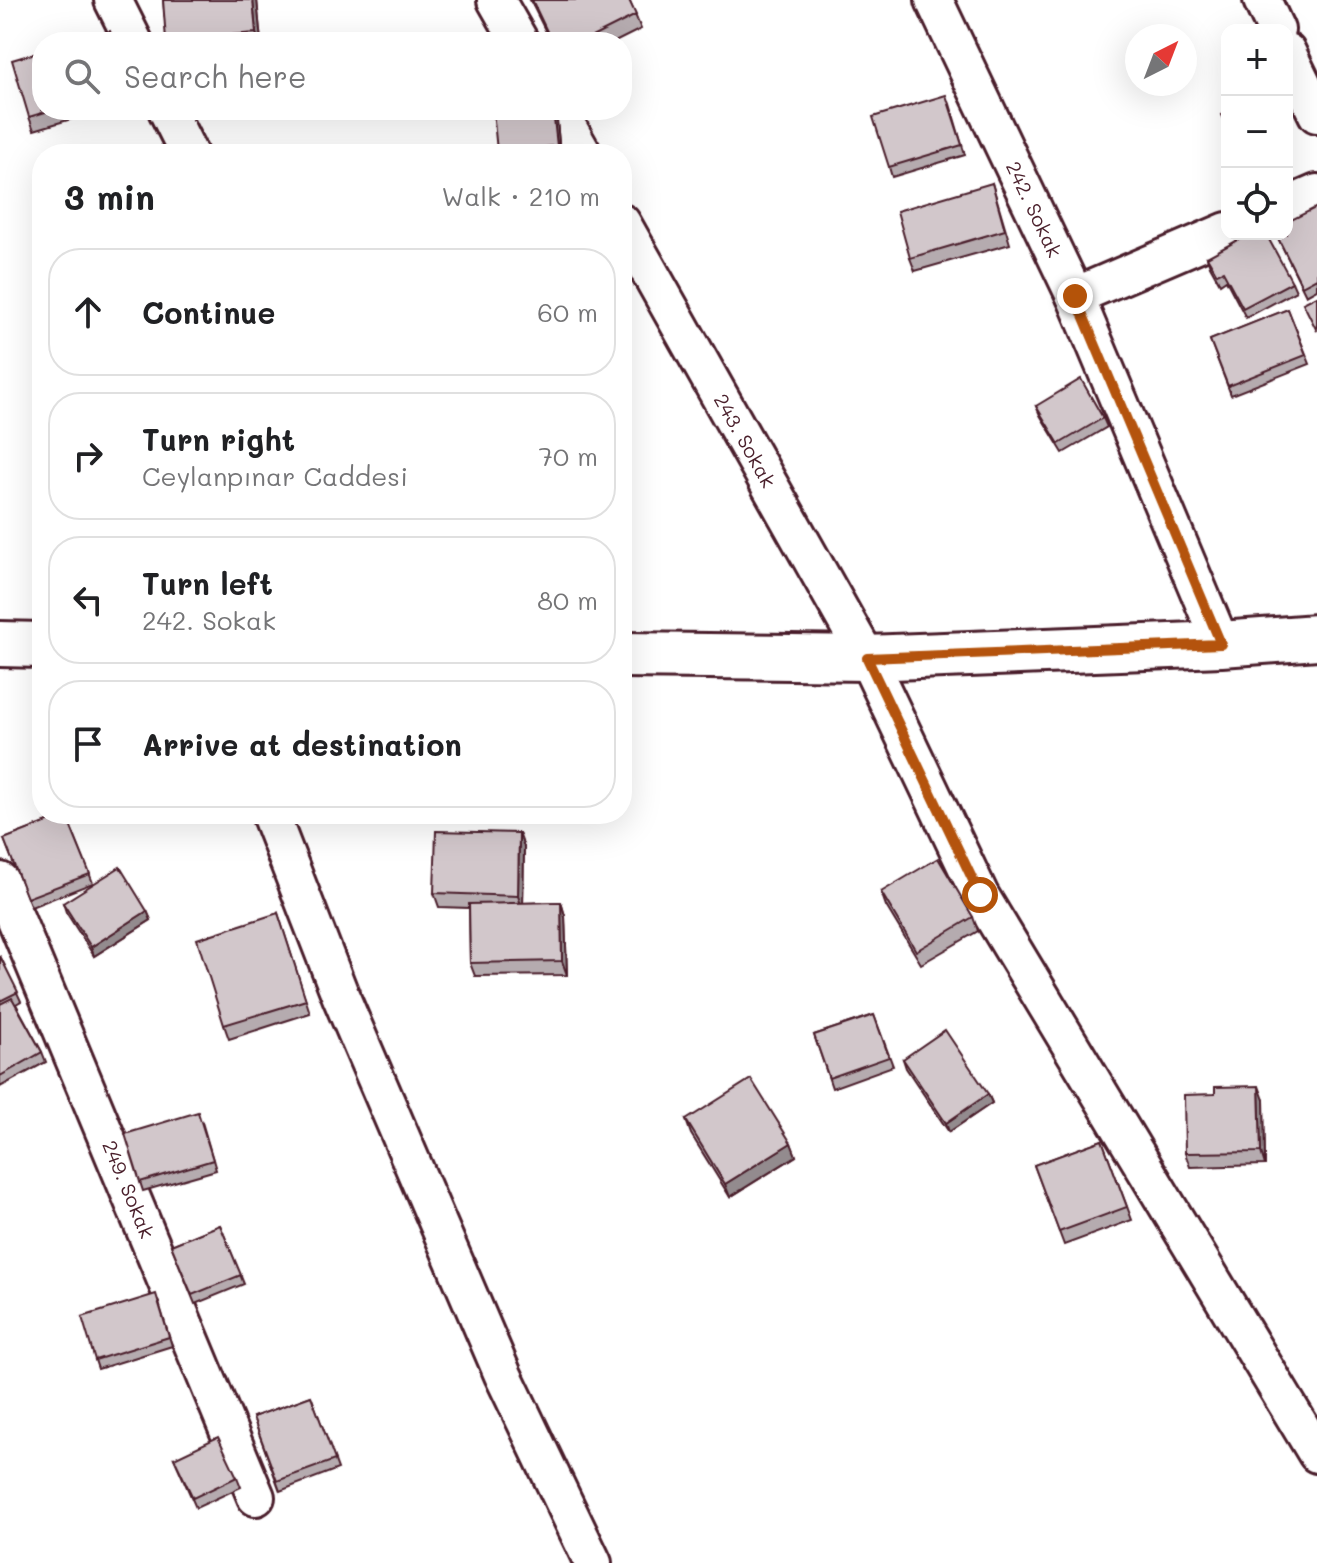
<!DOCTYPE html>
<html lang="en">
<head>
<meta charset="utf-8">
<style>
	body { margin:0; font-family:Mali,sans-serif; background:#f2f2f2; color:#202124 }
	.controls { position:absolute; right:24px; top:24px; display:grid; overflow:hidden; border-radius:16px; box-shadow:0 8px 32px #0002 }
	.controls button { width:72px; height:72px; display:grid; place-items:center; padding:0; border:0; border-bottom:2px solid #e0e0e0; background:#fff; color:#202124; font:40px sans-serif }
	.compass { position:absolute; left:1125px; top:24px; width:72px; height:72px; border-radius:50%; background:#fff; box-shadow:0 8px 32px #0002; rotate:42deg }
	.stop { position:absolute; width:24px; height:24px; margin:-18px; border:6px solid #b45309; border-radius:50%; background:#fff }
	.stop.end { background:#b45309; border-color:#fff; box-shadow:0 2px 8px #0008 }
	.list { margin:0; padding:0; list-style:none }
	h2 { display:flex; justify-content:space-between; align-items:center; height:104px; margin:0; padding:0 32px; font-size:34px }
	h2 small { font-size:26px; font-weight:400; color:#757577 }
	.list li { display:grid; grid-template-columns:52px 1fr auto; gap:24px; align-items:center; box-sizing:border-box; height:128px; margin:0 16px 16px; padding:0 16px; border:2px solid #e0e0e0; border-radius:32px }
	.list b { display:block; font-size:30px; white-space:nowrap }
	.list p { margin:0; font-size:26px; white-space:nowrap; color:#757577 }
	.list em { font-size:26px; font-style:normal; color:#757577 }
	.icon { flex:none; width:44px; height:44px; fill:none; stroke:currentColor; stroke-width:2; stroke-linecap:round; stroke-linejoin:round }
	.map { position:relative; flex:none; width:1317px; height:1563px; overflow:hidden }
	.search { position:absolute; background:#fff; box-shadow:0 8px 32px #0002; left:32px; top:32px; width:600px; height:88px; display:flex; align-items:center; gap:20px; box-sizing:border-box; padding:0 28px; border-radius:32px; color:#757577; font-size:30px }
	.panel { position:absolute; background:#fff; box-shadow:0 8px 32px #0002; left:32px; top:144px; width:600px; height:680px; border-radius:32px }
	.map>svg:first-child { display:block }
	.lines { fill:none; stroke-linecap:round; stroke-linejoin:round }
	.minor-casing { stroke:#4a1f2b; stroke-width:42 }
	.secondary-casing { stroke:#4a1f2b; stroke-width:50 }
	.minor { stroke:#fff; stroke-width:36 }
	.secondary { stroke:#fff; stroke-width:44 }
	.wall { fill:#b5abaf; stroke:#4a1f2b; stroke-width:2 }
	.shaded-wall { fill:#938b8e; stroke:#4a1f2b; stroke-width:2 }
	.building { fill:#d2c7cb; stroke:#4a1f2b; stroke-width:2 }
	.route { stroke:#b45309; stroke-width:10 }
	.labels { text-anchor:middle; stroke-width:7; stroke-linejoin:round; paint-order:stroke }
	.street-label { font-size:20px; fill:#4a1f2b; stroke:#fff }
</style>
</head>
<body>
<div class="map">
<svg width="1317" height="1563" viewBox="0 0 1317 1563">
	<rect width="100%" height="100%" fill="#fff"/>
	<filter id="ink" filterUnits="userSpaceOnUse"><feTurbulence type="fractalNoise" baseFrequency=".0125" numOctaves="2"/><feDisplacementMap in="SourceGraphic" scale="16" xChannelSelector="R" yChannelSelector="G"/><feConvolveMatrix kernelMatrix="1 2 1 2 8 2 1 2 1" color-interpolation-filters="sRGB"/></filter>
	<g filter="url(#ink)">
		<g class="lines">
			<defs>
				<g id="minor">
					<polyline points="113,0 134,42"/>
					<polyline points="496,0 520,42"/>
					<path id="s1" d="M934,0l141,296 146,348"/>
					<polyline points="1262,0 1276,30"/>
					<polyline points="1287,52 1317,114"/>
					<polyline points="167,110 189,154"/>
					<polyline points="558,110 583,154"/>
					<polyline points="1287,206 1317,193"/>
					<path id="s2" d="M622,223l245,435 113,237 337,559"/>
					<polyline points="1075,296 1227,231"/>
					<polyline points="270,814 341,997 503,1375 593,1563"/>
					<path id="s3" d="M0,881l256,616"/>
				</g>
				<g id="secondary">
					<polyline points="0,644 42,645"/>
					<polyline points="622,655 867,658 1221,644 1317,637"/>
				</g>
			</defs>
			<use href="#minor" class="minor-casing"/>
			<use href="#secondary" class="secondary-casing"/>
			<use href="#minor" class="minor"/>
			<use href="#secondary" class="secondary"/>
		</g>
		<g class="wall">
			<polygon points="163,0 257,0 261,42 167,42"/>
			<polygon points="530,0 629,0 641,29 615,42 551,42"/>
			<polygon points="950,104 965,155 892,177 889,167"/>
			<polygon points="42,110 102,110 34,130 29,117"/>
			<polygon points="556,110 560,154 498,154 497,151"/>
			<polygon points="992,183 1010,244 915,271 910,258"/>
			<polygon points="1317,207 1317,289 1306,295 1276,234 1287,234"/>
			<polygon points="1207,257 1292,282 1296,291 1246,318 1226,280 1220,284 1210,266"/>
			<polygon points="1288,309 1310,364 1231,395 1210,340"/>
			<polygon points="1036,406 1103,418 1107,427 1063,453 1040,415"/>
			<polygon points="66,815 93,883 31,907 4,839"/>
			<polygon points="524,847 523,903 561,902 565,916 567,975 475,976 470,963 469,908 439,907 434,893"/>
			<polygon points="881,892 973,917 978,931 921,964 886,906"/>
			<polygon points="63,903 147,911 151,920 94,956 66,912"/>
			<polygon points="278,913 310,1013 229,1039 224,1025"/>
			<polygon points="0,956 21,1001 16,1004 42,1052 46,1062 0,1087"/>
			<polygon points="874,1015 893,1066 832,1088 814,1035"/>
			<polygon points="903,1059 988,1094 992,1103 949,1132 906,1068"/>
			<polygon points="1264,1100 1265,1165 1190,1167 1185,1153"/>
			<polygon points="686,1120 791,1143 796,1156 730,1197 691,1134"/>
			<polygon points="202,1122 216,1170 143,1191 140,1182"/>
			<polygon points="1102,1140 1132,1220 1064,1245 1034,1165"/>
			<polygon points="220,1225 244,1284 195,1304 171,1245"/>
			<polygon points="159,1303 172,1346 98,1369 95,1360"/>
			<polygon points="311,1396 338,1469 280,1491 253,1417"/>
			<polygon points="174,1458 237,1477 241,1487 196,1508"/>
		</g>
		<g class="shaded-wall">
			<polygon points="253,0 257,0 261,42 259,42 256,33"/>
			<polygon points="553,110 556,110 560,154 557,146"/>
			<polygon points="519,833 524,847 523,910 518,896"/>
			<polygon points="561,902 565,916 567,975 562,961"/>
			<polygon points="147,911 151,920 94,956 91,947"/>
			<polygon points="1259,1086 1264,1100 1265,1165 1261,1152"/>
			<polygon points="988,1094 992,1103 949,1132 946,1123"/>
			<polygon points="791,1143 796,1156 730,1197 725,1184"/>
		</g>
		<g class="building">
			<polygon points="163,0 253,0 256,33 166,40"/>
			<polygon points="532,0 629,0 636,15 582,42 552,42"/>
			<polygon points="110,31 114,42 73,42"/>
			<polygon points="42,51 42,110 52,110 29,117 12,60"/>
			<polygon points="946,95 962,145 889,167 873,117"/>
			<polygon points="493,110 553,110 557,146 497,151"/>
			<polygon points="1227,112 1227,125 1222,115"/>
			<polygon points="992,183 1005,230 910,258 897,211"/>
			<polygon points="1317,207 1317,278 1302,286 1276,234 1287,234 1287,222"/>
			<polygon points="1249,234 1266,234 1292,282 1243,308 1223,271 1217,274 1207,257"/>
			<polygon points="1317,296 1317,331 1303,303"/>
			<polygon points="1288,309 1306,355 1228,386 1210,340"/>
			<polygon points="1081,379 1103,418 1059,444 1036,406"/>
			<polygon points="66,815 90,874 27,898 4,839"/>
			<polygon points="436,831 519,833 518,896 434,893"/>
			<polygon points="938,858 973,917 916,951 881,892"/>
			<polygon points="120,867 147,911 91,947 63,903"/>
			<polygon points="561,902 562,961 470,963 469,904"/>
			<polygon points="278,913 306,1000 224,1025 197,939"/>
			<polygon points="0,956 18,992 0,1001"/>
			<polygon points="12,998 42,1052 0,1076 0,1004"/>
			<polygon points="874,1015 889,1057 829,1078 814,1035"/>
			<polygon points="945,1030 988,1094 946,1123 903,1059"/>
			<polygon points="751,1079 791,1143 725,1184 686,1120"/>
			<polygon points="1259,1086 1261,1152 1185,1153 1184,1095 1215,1094 1215,1087"/>
			<polygon points="198,1112 213,1160 140,1182 125,1134"/>
			<polygon points="1102,1140 1127,1207 1059,1232 1034,1165"/>
			<polygon points="220,1225 241,1275 192,1295 171,1245"/>
			<polygon points="156,1294 169,1337 95,1360 82,1317"/>
			<polygon points="311,1396 335,1460 277,1481 253,1417"/>
			<polygon points="218,1437 237,1477 193,1498 174,1458"/>
		</g>
	</g>
	<g class="lines" filter="url(#ink)">
		<polyline class="route" points="980,895 867,658 1221,644 1075,296"/>
	</g>
	<g class="labels">
		<g class="street-label">
			<text dy="7" stroke="none"><textPath href="#s1" startOffset="232">242. Sokak</textPath></text>
			<text dy="7" stroke="none"><textPath href="#s2" startOffset="250">243. Sokak</textPath></text>
			<text dy="7" stroke="none"><textPath href="#s3" startOffset="334">249. Sokak</textPath></text>
		</g>
	</g>
</svg>
<div class="controls">
<button>+</button>
<button>−</button>
<button><svg class="icon" aria-label="locate" viewBox="0 0 24 24"><circle cx="12" cy="12" r="6"/><path d="M12 2v4M12 18v4M2 12h4M18 12h4"/></svg></button>
</div>
<svg class="compass" viewBox="-18 -18 36 36"><path d="M0-13l5 13h-10z" fill="#e53935"/><path d="M0 13l5-13h-10z" fill="#757577"/></svg>
<div class="stop" style="left:980px;top:895px"></div>
<div class="stop end" style="left:1075px;top:296px"></div>
<div class="search"><svg class="icon" aria-label="search" viewBox="0 0 24 24"><circle cx="10" cy="10" r="6"/><path d="M15 15l6 6"/></svg>Search here</div>
<section class="panel">
<h2>3 min<small>Walk · 210 m</small></h2>
<ul class="list">
<li><svg class="icon" aria-label="ahead" viewBox="0 0 24 24"><path d="M12 20V5M6 11l6-6 6 6"/></svg><div><b>Continue</b></div><em>60 m</em></li>
<li><svg class="icon" aria-label="right" viewBox="0 0 24 24"><path d="M7 20v-9h11M14 6l5 5-5 5"/></svg><div><b>Turn right</b><p>Ceylanpınar Caddesi</p></div><em>70 m</em></li>
<li><svg class="icon" aria-label="left" viewBox="0 0 24 24"><path d="M17 20v-9H6M10 6l-5 5 5 5"/></svg><div><b>Turn left</b><p>242. Sokak</p></div><em>80 m</em></li>
<li><svg class="icon" aria-label="arrive" viewBox="0 0 24 24"><path d="M6 21V4h12l-3 4 3 4H6"/></svg><div><b>Arrive at destination</b></div></li>
</ul>
</section>
</div>
</body>
</html>
